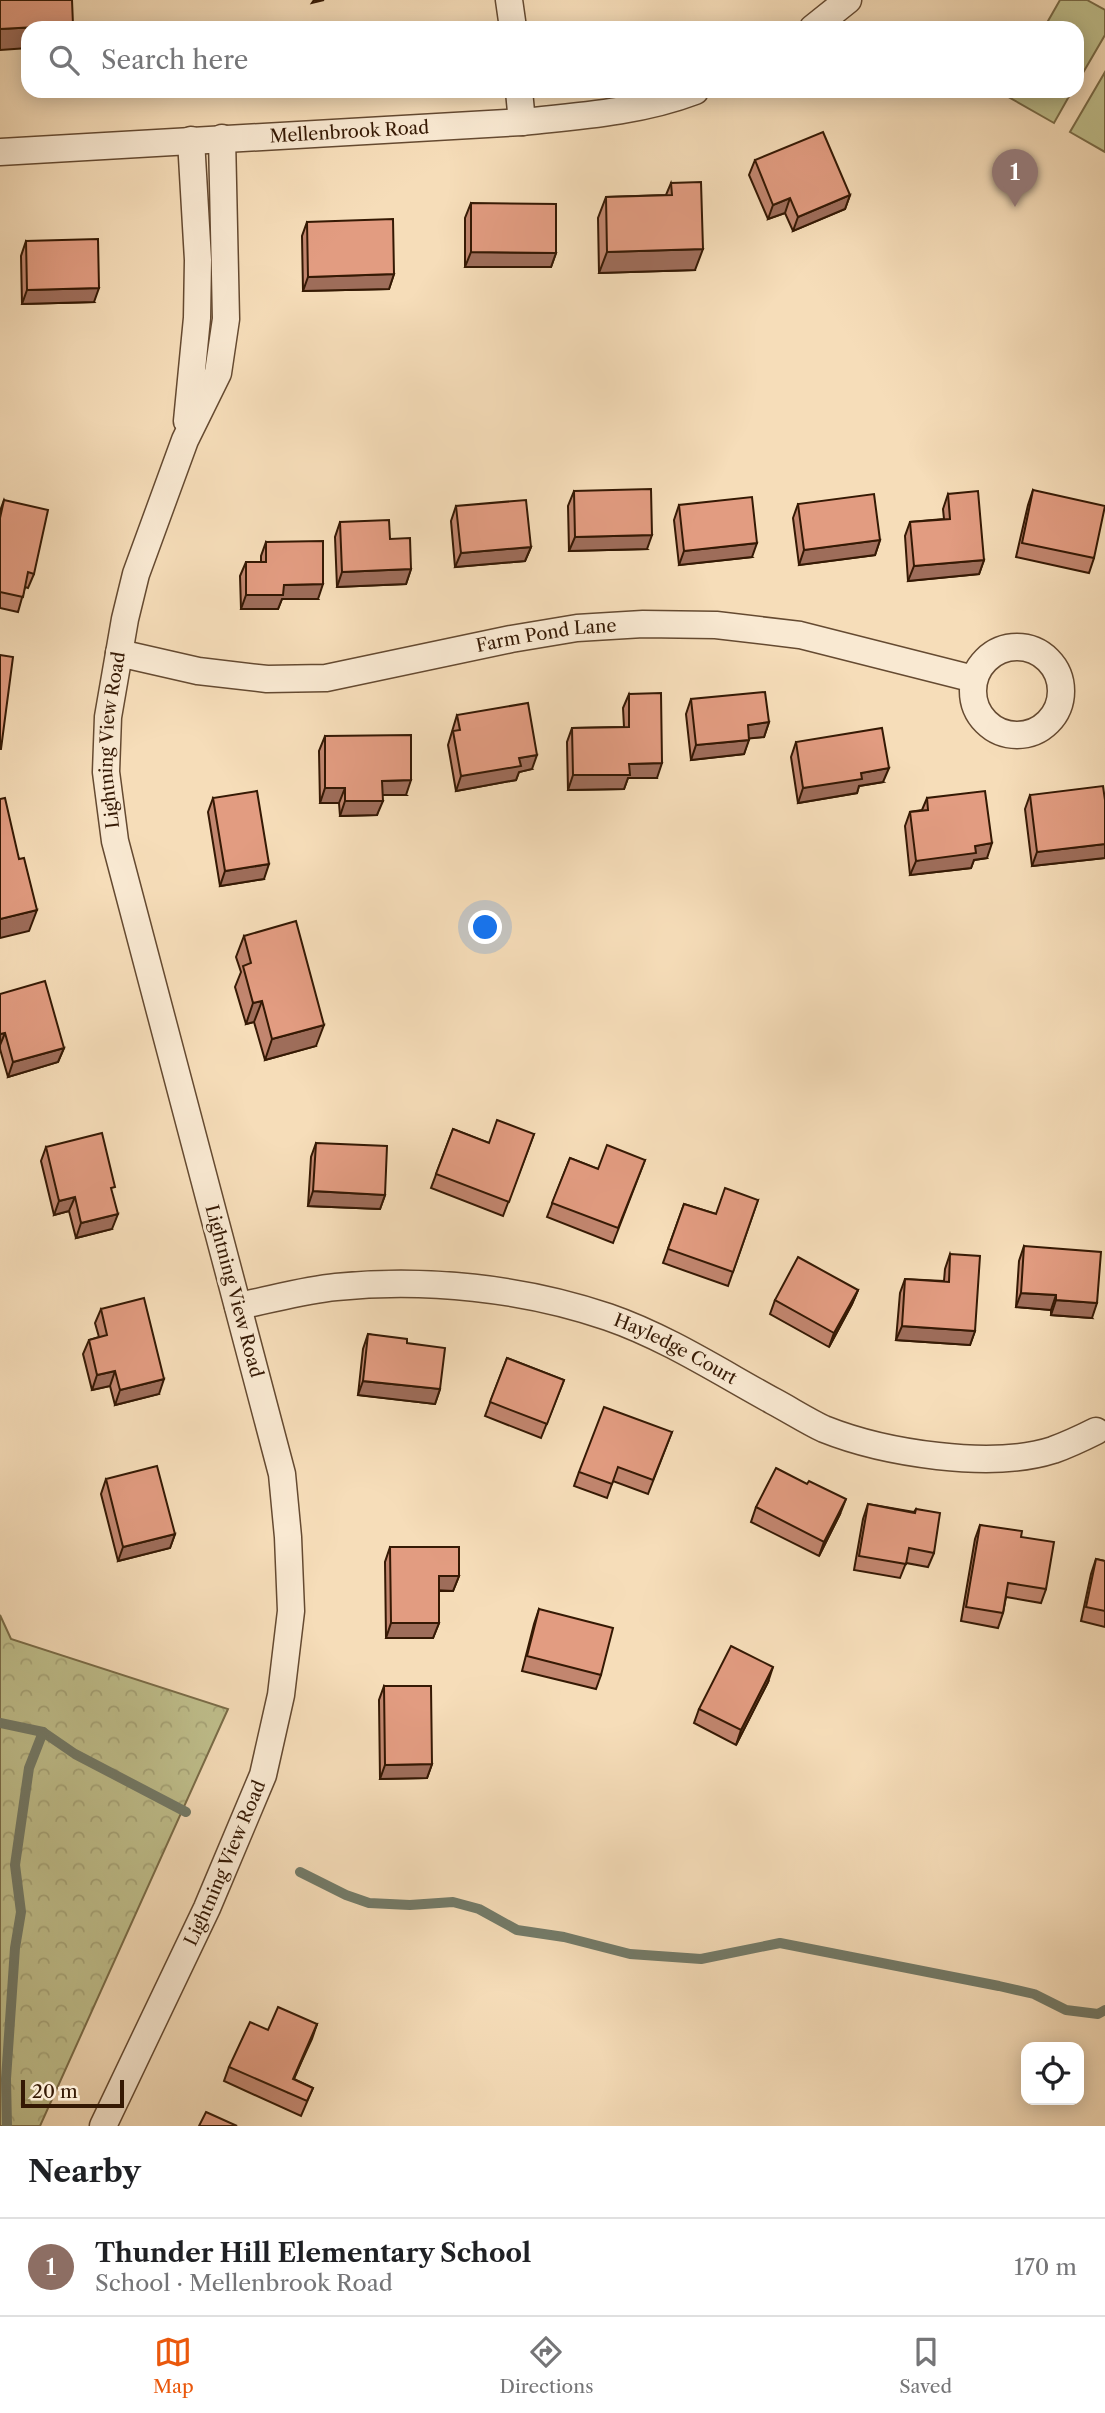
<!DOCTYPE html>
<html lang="en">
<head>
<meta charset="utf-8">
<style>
	body { margin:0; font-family:"Libre Caslon Text",serif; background:#f2f2f2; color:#202124 }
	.controls { position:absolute; right:21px; bottom:21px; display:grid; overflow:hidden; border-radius:14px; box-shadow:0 4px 18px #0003 }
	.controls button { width:63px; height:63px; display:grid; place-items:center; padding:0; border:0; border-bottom:2px solid #e0e0e0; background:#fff; color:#202124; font:35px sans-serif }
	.scale { position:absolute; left:21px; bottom:18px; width:103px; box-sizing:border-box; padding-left:7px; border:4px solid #351904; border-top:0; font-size:19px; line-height:24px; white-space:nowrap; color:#351904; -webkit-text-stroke:5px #f9e9d2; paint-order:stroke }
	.you { position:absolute; left:486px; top:928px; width:24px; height:24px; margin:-18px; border:5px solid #fff; border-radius:50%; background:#1a73e8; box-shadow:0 0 0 10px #1a73e833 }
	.badge { display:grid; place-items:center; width:46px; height:46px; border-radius:50%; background:#ea580c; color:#fff; font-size:23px; font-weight:700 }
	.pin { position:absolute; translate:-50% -58px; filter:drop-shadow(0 2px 4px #0008) }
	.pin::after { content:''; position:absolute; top:37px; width:24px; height:21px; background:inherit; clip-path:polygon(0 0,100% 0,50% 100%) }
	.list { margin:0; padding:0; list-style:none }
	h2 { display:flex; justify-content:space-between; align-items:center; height:91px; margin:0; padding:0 28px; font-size:30px }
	h2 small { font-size:23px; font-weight:400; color:#757577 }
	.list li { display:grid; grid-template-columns:46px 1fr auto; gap:21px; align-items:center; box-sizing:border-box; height:98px; padding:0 28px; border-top:2px solid #e0e0e0 }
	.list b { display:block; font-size:26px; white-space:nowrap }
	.list p { margin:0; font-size:23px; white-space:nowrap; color:#757577 }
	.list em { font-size:23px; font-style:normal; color:#757577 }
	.icon { flex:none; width:38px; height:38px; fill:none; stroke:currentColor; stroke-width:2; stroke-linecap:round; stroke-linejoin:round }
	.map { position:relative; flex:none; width:1105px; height:2126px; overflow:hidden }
	.search { position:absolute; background:#fff; box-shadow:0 4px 18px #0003; left:21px; right:21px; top:21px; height:77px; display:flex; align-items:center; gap:18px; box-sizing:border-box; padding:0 24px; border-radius:21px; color:#757577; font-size:26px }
	.sheet { height:189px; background:#fff }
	nav { display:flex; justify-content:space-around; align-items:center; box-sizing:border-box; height:98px; border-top:2px solid #e0e0e0; background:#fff; font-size:19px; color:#757577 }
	nav a { display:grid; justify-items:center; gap:4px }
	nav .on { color:#ea580c }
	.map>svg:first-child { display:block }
	.forest { fill:url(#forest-crowns); stroke:#7a6c48; stroke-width:2 }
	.park { fill:#c0c08d; stroke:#7a6c48; stroke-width:2 }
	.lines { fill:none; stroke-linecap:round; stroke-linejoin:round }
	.stream { stroke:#737b69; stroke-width:10 }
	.minor-casing { stroke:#654a31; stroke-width:29 }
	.minor { stroke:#f9e9d2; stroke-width:26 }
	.wall { fill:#c2866f; stroke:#351904; stroke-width:2 }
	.shaded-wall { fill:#9e6d5a; stroke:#351904; stroke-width:2 }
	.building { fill:#e29c81; stroke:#351904; stroke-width:2 }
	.labels { text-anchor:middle; stroke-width:6; stroke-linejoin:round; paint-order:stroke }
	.street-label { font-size:18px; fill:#351904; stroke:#f9e9d2 }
</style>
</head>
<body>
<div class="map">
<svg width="1105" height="2126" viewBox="0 0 1105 2126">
	<defs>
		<pattern id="forest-crowns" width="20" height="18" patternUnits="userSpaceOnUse" patternTransform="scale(1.75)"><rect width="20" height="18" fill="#c0c08d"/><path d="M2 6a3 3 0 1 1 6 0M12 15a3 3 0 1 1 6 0" fill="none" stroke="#a6a478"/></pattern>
	</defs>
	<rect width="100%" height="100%" fill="#f6ddb9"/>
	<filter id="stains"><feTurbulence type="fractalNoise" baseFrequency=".00286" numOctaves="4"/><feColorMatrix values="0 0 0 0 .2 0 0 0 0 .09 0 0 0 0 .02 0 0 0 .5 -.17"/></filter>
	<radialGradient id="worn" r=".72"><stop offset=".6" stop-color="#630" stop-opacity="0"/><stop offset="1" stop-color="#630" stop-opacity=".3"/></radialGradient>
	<polygon class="forest" points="0,1615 11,1639 228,1709 40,2126 0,2126"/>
	<g class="park">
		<polygon points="1060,0 1087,0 1105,10 1105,35 1077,83 1077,28 1044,28"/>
		<polygon points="1105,72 1105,152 1070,132"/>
		<polygon points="1007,91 1072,91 1054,123 1005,95"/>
	</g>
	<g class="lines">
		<g class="stream">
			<polyline points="0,1723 43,1732 75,1754 186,1812"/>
			<polyline points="300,1872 346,1895 369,1903 410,1905 453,1902 479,1909 517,1930 564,1937 630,1954 701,1959 780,1943 999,1986 1034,1994 1066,2010 1098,2014 1105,2010"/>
			<polyline points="7,2126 6,2079 15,1948 21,1912 15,1865 29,1768 43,1732"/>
		</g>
		<defs>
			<g id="minor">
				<polyline points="509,0 513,28"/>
				<polyline points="813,28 848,0"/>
				<polyline points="519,91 522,122"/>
				<path id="s1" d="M0,152l522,-30c57,-6 118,-10 173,-31"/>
				<polyline points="187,421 197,318 198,260 191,140"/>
				<circle cx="1017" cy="691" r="44"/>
				<path id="s2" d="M119,653l79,18 69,8 59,-1 185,-39 66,-11 66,-4 73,1 84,10 174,44"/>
				<path id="s3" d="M238,1306c32,-6 66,-16 98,-19 90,-9 187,1 272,30 58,20 112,55 165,84 17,9 34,20 51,28 60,24 167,41 229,21 14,-5 29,-12 43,-19"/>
				<path id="s4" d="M103,2126l104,-218 56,-133 18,-80 10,-84 -3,-74 -6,-63 -167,-633 -9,-69 2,-55 17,-98 11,-45 49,-134 33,-67 8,-54 -4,-181"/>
			</g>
		</defs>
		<use href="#minor" class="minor-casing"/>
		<use href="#minor" class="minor"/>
	</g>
	<g class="wall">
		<polygon points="755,160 850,195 845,209 793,231 785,213 768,219 749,175"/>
		<polygon points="671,183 695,270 599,273 598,218 606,197 666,195"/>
		<polygon points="471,203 556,253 551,267 465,267 465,218"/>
		<polygon points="307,222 394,274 389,289 303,291 302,236"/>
		<polygon points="26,241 94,302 22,304 21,256"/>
		<polygon points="1033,490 1094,558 1089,573 1016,557 1028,505"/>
		<polygon points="574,491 647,549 569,551 568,506"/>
		<polygon points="948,494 984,560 979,574 908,581 905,536 910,522 944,519 943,509"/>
		<polygon points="4,500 34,574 28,588 25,587 18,612 0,608 0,511"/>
		<polygon points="798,504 880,540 875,555 799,565 793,518"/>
		<polygon points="679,505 752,557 679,565 674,520"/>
		<polygon points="456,506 531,547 525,561 455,567 451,521"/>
		<polygon points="340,522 390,539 411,569 406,584 337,587 335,537"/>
		<polygon points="266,542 318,599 282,599 278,609 241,609 240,576 246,562 261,562 261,556"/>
		<polygon points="629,694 657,778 628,778 624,789 568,790 567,742 572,728 624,727 623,708"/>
		<polygon points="691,699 769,722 764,737 749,738 744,754 691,760 686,714"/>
		<polygon points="457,715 532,769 519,772 516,780 456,791 448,745"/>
		<polygon points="325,736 406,795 382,795 377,815 340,816 339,803 320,803 319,751"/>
		<polygon points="796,742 883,782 859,786 857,793 798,803 791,757"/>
		<polygon points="1030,795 1105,858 1032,866 1025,809"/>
		<polygon points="213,798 264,879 220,886 208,812"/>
		<polygon points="927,798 987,858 974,860 971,868 910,875 905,826 910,812 922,810"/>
		<polygon points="244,936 316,1046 265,1060 254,1022 246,1024 235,987 241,972 236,957"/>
		<polygon points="0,994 64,1048 58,1062 8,1077 0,1049"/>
		<polygon points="453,1129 489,1143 534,1134 503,1216 431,1188"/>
		<polygon points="316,1143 385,1195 380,1209 308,1206 311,1157"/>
		<polygon points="46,1147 112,1229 76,1238 69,1211 54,1215 41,1161"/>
		<polygon points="570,1158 598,1169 645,1160 613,1243 547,1217"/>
		<polygon points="758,1200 728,1286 663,1263 684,1204 716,1214"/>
		<polygon points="1024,1246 1092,1318 1051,1315 1051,1310 1016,1307 1019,1261"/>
		<polygon points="950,1254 975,1331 970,1345 896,1340 900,1293 905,1279 944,1281 945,1269"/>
		<polygon points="858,1290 852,1304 829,1347 770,1314 775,1300"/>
		<polygon points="101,1309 159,1394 115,1405 110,1386 92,1390 83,1354 89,1340 99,1337 95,1323"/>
		<polygon points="368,1334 407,1343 440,1389 435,1404 358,1395 363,1349"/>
		<polygon points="507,1358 564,1380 541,1438 485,1416"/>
		<polygon points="672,1432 648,1494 613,1481 607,1498 574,1486 579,1472"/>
		<polygon points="106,1479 175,1534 170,1548 118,1561 101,1494"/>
		<polygon points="868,1504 914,1512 916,1509 934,1553 928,1567 906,1563 900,1578 854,1570 863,1519"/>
		<polygon points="756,1507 840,1514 819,1556 751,1522"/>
		<polygon points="980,1525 1021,1537 1046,1589 1041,1603 1006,1597 1003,1613 998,1628 961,1621 975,1539"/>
		<polygon points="390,1547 459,1576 453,1591 439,1591 439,1623 433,1638 386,1638 385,1562"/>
		<polygon points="1096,1559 1105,1561 1105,1627 1081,1621 1091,1574"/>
		<polygon points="539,1609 601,1675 596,1689 522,1671 534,1624"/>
		<polygon points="768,1682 736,1745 694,1723 699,1709"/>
		<polygon points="384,1686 432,1764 427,1778 380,1779 379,1700"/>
		<polygon points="317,2024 294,2079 313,2088 301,2116 224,2081 229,2067 268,2030"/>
	</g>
	<g class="shaded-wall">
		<polygon points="314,0 324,0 312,3"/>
		<polygon points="73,25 72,28 28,28 28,48 0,50 0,29"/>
		<polygon points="850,195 845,209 793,231 798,217"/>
		<polygon points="790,198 785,213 768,219 773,205"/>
		<polygon points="703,249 695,270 599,273 607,252"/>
		<polygon points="471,252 556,253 551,267 465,267"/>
		<polygon points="394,274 389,289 303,291 308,277"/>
		<polygon points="99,288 94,302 22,304 27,290"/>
		<polygon points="652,535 647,549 569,551 575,537"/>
		<polygon points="880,540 875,555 799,565 804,550"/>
		<polygon points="757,543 752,557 679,565 684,551"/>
		<polygon points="531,547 525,561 455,567 461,553"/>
		<polygon points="984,560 979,574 908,581 914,566"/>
		<polygon points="411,569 406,584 337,587 342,572"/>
		<polygon points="323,584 318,599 282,599 278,609 241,609 246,595 284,585"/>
		<polygon points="769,722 764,737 743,739 748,725"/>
		<polygon points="749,740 744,754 691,760 696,745"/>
		<polygon points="537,755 532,769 519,772 516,780 456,791 461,776 519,758"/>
		<polygon points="662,763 657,778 628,778 624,789 568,790 573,775 629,764"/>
		<polygon points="889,768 883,782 859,786 857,793 798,803 803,788 861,773"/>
		<polygon points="411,780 406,795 377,795 382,781"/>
		<polygon points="325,788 345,788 339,803 320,803"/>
		<polygon points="345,801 383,801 377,815 340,816"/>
		<polygon points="992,843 987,858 974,860 971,868 910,875 916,861 975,846"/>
		<polygon points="1105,844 1105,858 1032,866 1037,852"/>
		<polygon points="269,864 264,879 220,886 225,871"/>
		<polygon points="37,910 29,931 0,938 0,919"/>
		<polygon points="262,1001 254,1022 246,1024 253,1003"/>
		<polygon points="324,1025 316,1046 265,1060 272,1039"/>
		<polygon points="5,1033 0,1045 0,1034"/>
		<polygon points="64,1048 58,1062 8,1077 13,1062"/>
		<polygon points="313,1191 385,1195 380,1209 308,1206"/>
		<polygon points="75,1197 69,1211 54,1215 59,1201"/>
		<polygon points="118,1214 112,1229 76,1238 81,1223"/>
		<polygon points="858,1290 852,1304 829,1347 834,1333"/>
		<polygon points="1021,1293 1056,1295 1051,1310 1016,1307"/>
		<polygon points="1056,1300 1097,1303 1092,1318 1051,1315"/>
		<polygon points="902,1326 975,1331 970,1345 896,1340"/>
		<polygon points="115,1371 110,1386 92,1390 97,1375"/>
		<polygon points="164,1379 159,1394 115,1405 120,1390"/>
		<polygon points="363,1381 440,1389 435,1404 358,1395"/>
		<polygon points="846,1499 840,1514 819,1556 824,1542"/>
		<polygon points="175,1534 170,1548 118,1561 123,1547"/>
		<polygon points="439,1576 459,1576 453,1591 433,1590"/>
		<polygon points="391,1623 439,1623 433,1638 386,1638"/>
		<polygon points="773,1667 768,1682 736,1745 741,1730"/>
		<polygon points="432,1764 427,1778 380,1779 385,1765"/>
		<polygon points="317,2024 312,2039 287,2093 293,2079"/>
	</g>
	<g class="building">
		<polygon points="0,0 72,0 73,25 0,29"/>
		<polygon points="823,132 850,195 798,217 790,198 773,205 755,160"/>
		<polygon points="701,182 703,249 607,252 606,197 672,195 671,183"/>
		<polygon points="471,203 556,204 556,253 471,252"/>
		<polygon points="393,219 394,274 308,277 307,222"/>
		<polygon points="98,239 99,288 27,290 26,241"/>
		<polygon points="651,489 652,535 575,537 574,491"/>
		<polygon points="1033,490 1105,506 1094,558 1022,543"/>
		<polygon points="978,491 984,560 914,566 910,522 950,519 948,494"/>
		<polygon points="874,494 880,540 804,550 798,504"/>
		<polygon points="752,497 757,543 684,551 679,505"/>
		<polygon points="4,500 48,510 34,574 28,572 23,597 0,592 0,518"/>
		<polygon points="526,500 531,547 461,553 456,506"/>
		<polygon points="389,520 390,539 410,538 411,569 342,572 340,522"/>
		<polygon points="323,541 323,584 284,585 283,595 246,595 246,562 266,562 266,542"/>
		<polygon points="0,655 13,657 1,749 0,749"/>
		<polygon points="765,692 769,722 748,725 749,740 696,745 691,699"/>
		<polygon points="661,693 662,763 629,764 630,775 573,775 572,728 629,727 629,694"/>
		<polygon points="528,703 537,755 519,758 521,766 461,776 453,731 460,730 457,715"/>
		<polygon points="882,728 889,768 861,773 862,779 803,788 796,742"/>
		<polygon points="411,735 411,780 382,781 383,801 345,801 345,788 325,788 325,736"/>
		<polygon points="1103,786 1105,800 1105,844 1037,852 1030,795"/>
		<polygon points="257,791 269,864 225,871 213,798"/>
		<polygon points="985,791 992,843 975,846 976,853 916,861 910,812 928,810 927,798"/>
		<polygon points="5,798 19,859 24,858 37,910 0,919 0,799"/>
		<polygon points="296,921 324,1025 272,1039 262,1001 253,1003 243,966 251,963 244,936"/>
		<polygon points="45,981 64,1048 13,1062 5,1033 0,1034 0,994"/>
		<polygon points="497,1120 534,1134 509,1202 436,1174 453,1129 489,1143"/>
		<polygon points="102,1133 115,1187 111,1188 118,1214 81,1223 75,1197 59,1201 46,1147"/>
		<polygon points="316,1143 387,1146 385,1195 313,1191"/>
		<polygon points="607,1145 645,1160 618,1228 552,1203 570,1158 598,1169"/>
		<polygon points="725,1188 758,1200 733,1272 668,1249 684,1204 716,1214"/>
		<polygon points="1024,1246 1101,1252 1097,1303 1056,1300 1056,1295 1021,1293"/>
		<polygon points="950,1254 980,1256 975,1331 902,1326 905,1279 949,1282"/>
		<polygon points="798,1257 858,1290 834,1333 775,1300"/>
		<polygon points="144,1298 164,1379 120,1390 115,1371 97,1375 89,1340 107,1335 101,1309"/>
		<polygon points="368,1334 407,1339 407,1343 445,1348 440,1389 363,1381"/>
		<polygon points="507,1358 564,1380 547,1424 490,1402"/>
		<polygon points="604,1407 672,1432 653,1480 618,1467 612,1484 579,1472"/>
		<polygon points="157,1466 175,1534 123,1547 106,1479"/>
		<polygon points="776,1468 807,1484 809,1481 846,1499 824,1542 756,1507"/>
		<polygon points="868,1504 915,1513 916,1509 940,1513 934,1553 909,1548 906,1564 859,1556"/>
		<polygon points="980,1525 1022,1531 1021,1537 1054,1542 1046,1589 1008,1583 1003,1613 966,1607"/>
		<polygon points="390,1547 459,1547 459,1576 439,1576 439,1623 391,1623"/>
		<polygon points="1096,1559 1105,1561 1105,1611 1086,1607"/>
		<polygon points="539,1609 613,1628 601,1675 527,1656"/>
		<polygon points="731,1646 773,1667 741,1730 699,1709"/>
		<polygon points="384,1686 431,1686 432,1764 385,1765"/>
		<polygon points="278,2007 317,2024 293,2079 313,2088 307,2101 229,2067 250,2022 268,2030"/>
		<polygon points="206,2112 237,2126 199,2126"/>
	</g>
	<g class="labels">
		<g class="street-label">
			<text dy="6" stroke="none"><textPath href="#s1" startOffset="350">Mellenbrook Road</textPath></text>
			<text dy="6" stroke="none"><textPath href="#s2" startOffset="434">Farm Pond Lane</textPath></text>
			<text dy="6" stroke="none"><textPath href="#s4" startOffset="1446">Lightning View Road</textPath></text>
			<text transform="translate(234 1291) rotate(75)" y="6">Lightning View Road</text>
			<text dy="6" stroke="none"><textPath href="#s3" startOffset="450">Hayledge Court</textPath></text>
			<text dy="6" stroke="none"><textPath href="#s4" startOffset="290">Lightning View Road</textPath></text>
		</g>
	</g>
	<rect width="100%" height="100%" filter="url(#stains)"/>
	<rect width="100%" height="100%" fill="url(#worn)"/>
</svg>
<div class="controls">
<button><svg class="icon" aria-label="locate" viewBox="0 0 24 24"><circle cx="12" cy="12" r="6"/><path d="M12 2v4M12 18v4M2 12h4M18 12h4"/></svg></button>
</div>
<div class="scale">20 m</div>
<div class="you"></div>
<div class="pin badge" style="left:1015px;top:207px;background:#8d6e63">1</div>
<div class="search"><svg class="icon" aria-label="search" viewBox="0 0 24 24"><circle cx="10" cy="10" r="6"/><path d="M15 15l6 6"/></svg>Search here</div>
</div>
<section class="sheet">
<h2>Nearby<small></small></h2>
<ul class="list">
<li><span class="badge" style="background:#8d6e63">1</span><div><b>Thunder Hill Elementary School</b><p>School · Mellenbrook Road</p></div><em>170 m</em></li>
</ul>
</section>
<nav>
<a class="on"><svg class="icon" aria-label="map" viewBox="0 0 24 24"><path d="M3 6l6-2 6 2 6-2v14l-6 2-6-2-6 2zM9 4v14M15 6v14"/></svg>Map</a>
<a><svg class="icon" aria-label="directions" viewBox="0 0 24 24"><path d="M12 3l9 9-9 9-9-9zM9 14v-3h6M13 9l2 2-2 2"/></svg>Directions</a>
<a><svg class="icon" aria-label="saved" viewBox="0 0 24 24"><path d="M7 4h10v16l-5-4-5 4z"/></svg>Saved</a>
</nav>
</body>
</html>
